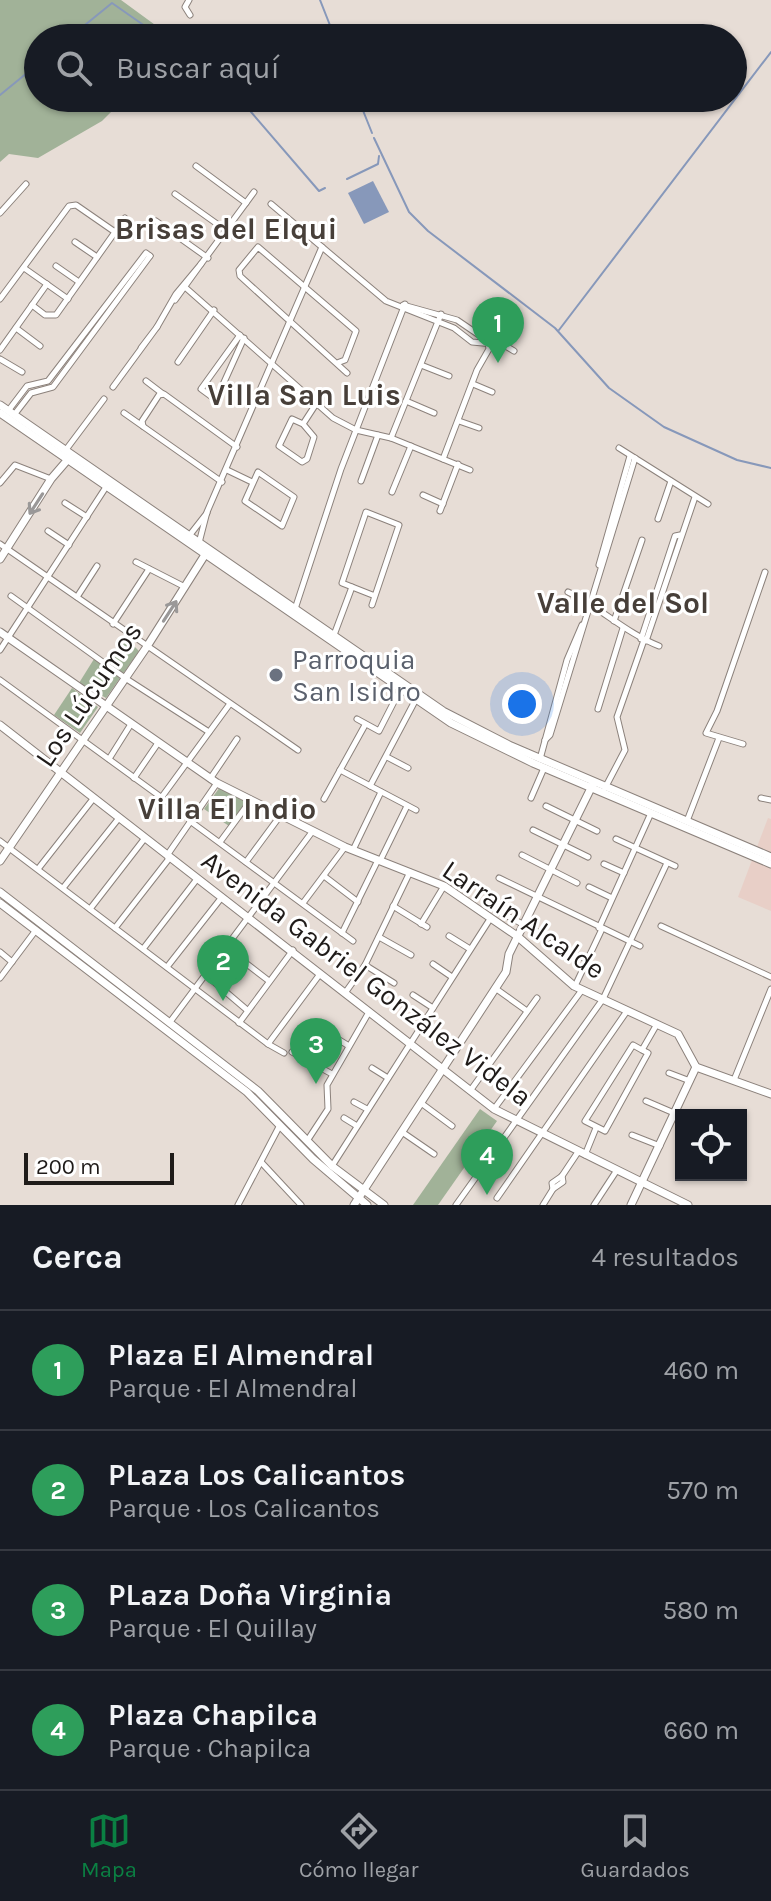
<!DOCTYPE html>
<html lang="es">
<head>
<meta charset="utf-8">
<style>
	body { margin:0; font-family:Karla,sans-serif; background:#20242c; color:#f1f3f6 }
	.controls { position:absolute; right:24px; bottom:24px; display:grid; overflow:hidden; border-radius:0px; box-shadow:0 2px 6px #0004 }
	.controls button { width:72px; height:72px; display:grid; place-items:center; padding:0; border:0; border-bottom:2px solid #363941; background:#171b24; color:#f1f3f6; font:40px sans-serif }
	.scale { position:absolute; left:24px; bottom:20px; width:150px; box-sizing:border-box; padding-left:8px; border:4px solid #1f1b19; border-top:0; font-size:22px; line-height:28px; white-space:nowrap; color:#1f1b19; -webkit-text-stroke:6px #fff; paint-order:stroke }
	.you { position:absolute; left:522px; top:704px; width:28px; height:28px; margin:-20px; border:6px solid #fff; border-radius:50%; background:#1a73e8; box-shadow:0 0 0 12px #1a73e833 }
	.badge { display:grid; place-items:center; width:52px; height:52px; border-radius:50%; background:#0b8043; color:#fff; font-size:26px; font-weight:700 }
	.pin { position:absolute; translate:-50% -66px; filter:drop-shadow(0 2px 4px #0008) }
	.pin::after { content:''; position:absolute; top:42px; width:28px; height:24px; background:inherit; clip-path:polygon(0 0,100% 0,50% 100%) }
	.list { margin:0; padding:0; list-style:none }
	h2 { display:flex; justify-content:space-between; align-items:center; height:104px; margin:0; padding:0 32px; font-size:34px }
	h2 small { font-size:26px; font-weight:400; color:#9ea1a6 }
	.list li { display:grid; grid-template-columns:52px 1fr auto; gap:24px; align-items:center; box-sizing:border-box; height:120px; padding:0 32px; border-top:2px solid #363941 }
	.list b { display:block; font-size:30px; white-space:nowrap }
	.list p { margin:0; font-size:26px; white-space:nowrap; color:#9ea1a6 }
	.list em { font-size:26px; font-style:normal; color:#9ea1a6 }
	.icon { flex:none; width:44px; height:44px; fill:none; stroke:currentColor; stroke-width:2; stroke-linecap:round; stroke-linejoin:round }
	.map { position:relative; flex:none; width:771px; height:1205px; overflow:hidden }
	.search { position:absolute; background:#171b24; box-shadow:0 2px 6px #0004; left:24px; right:24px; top:24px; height:88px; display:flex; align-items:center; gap:20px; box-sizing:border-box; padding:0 28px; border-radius:44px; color:#9ea1a6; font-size:30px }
	.sheet { height:584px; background:#171b24 }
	nav { display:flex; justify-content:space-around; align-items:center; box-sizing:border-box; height:112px; border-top:2px solid #363941; background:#171b24; font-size:22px; color:#9ea1a6 }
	nav a { display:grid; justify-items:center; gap:4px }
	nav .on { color:#0b8043 }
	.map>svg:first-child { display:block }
	.commercial { fill:#e8cfc7 }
	.green { fill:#a1b298 }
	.water { fill:#8798ba }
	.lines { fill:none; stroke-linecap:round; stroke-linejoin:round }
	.stream { stroke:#8798ba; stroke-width:2 }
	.street-casing { stroke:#8c827c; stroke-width:7 }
	.secondary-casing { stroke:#8c827c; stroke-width:9 }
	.primary-casing { stroke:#8c827c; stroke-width:9 }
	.street { stroke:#fff; stroke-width:5 }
	.secondary { stroke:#fff; stroke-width:7 }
	.primary { stroke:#fff; stroke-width:7 }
	.oneway { stroke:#9a9898 }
	.worship-dot { fill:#6b7280; stroke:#fff; stroke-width:3 }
	.labels { text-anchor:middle; stroke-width:6; stroke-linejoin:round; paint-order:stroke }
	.worship-label { font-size:28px; fill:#5b616d; stroke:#fff; text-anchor:start }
	.street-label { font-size:28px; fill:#1f1b19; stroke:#fff }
	.neighbourhood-label { font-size:30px; font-weight:bold; fill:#473f39; stroke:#fff }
</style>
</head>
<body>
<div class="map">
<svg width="771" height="1205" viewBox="0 0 771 1205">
	<rect width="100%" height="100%" fill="#e7ddd6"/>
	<polygon class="commercial" points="768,818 771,819 771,911 738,897"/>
	<g class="green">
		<polygon points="0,0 121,0 173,38 38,38 38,98 125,98 102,121 38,158 9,154 0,162"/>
		<polygon points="127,639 139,651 106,698 79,683 94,659 107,667"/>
		<polygon points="72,688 98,707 80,733 54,715"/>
		<polygon points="220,787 247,801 229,826 204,809"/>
		<polygon points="480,1109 497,1121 438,1205 413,1205"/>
	</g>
	<polygon class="water" points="373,181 389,212 364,224 348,193"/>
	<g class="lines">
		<g class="stream">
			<polyline points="320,0 335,38"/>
			<polyline points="69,38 112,3 162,38"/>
			<polyline points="0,95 38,64"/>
			<polyline points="239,98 319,191 325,188"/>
			<polyline points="358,98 372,133"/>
			<polyline points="374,138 409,212 428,231 555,328 609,388 664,427 737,460 771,468"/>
			<polyline points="347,179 378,164 379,156"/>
			<polyline points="559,330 771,52"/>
		</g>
		<defs>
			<g id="street">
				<polyline points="189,0 185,7 190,15"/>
				<polyline points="196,166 246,203"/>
				<polyline points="175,194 227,231"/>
				<polyline points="271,204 386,301 454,328 472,342 504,345 514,351"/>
				<polyline points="0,213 26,184"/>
				<polyline points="156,221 208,258"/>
				<polyline points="75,242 97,257"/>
				<polyline points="201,264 254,192"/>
				<polyline points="56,266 79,282"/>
				<polyline points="24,268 68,299"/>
				<polyline points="186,288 333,418 356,430 391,438 470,470"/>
				<polyline points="0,299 69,206 76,205 115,232"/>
				<polyline points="32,305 45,315 56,315 125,218"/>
				<polyline points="403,305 457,320 479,335 499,335"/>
				<polyline points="157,327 176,294 201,264 175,300"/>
				<polyline points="16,328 40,346"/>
				<polyline points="240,335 201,389 216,400 244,338"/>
				<polyline points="0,350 47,284"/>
				<polyline points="0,359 22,372"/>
				<polyline points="178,362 214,310"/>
				<polyline points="337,363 345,360 356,331 258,247 239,270 240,276 347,373"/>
				<polyline points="421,365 449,376"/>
				<polyline points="146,381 163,394"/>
				<polyline points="473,384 492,392"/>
				<polyline points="113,387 157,327 141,348"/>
				<polyline points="406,401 434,413"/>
				<polyline points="8,411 27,386 48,381 146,253 150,256"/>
				<polyline points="124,413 222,482"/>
				<polyline points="14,415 31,393 53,387 150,256"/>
				<polyline points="459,421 479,428"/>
				<polyline points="303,424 314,437 307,459 302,462 279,446 292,419 303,424 316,404"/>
				<polyline points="143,426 142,421 159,395 164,394 237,447"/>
				<polyline points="391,438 441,314"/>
				<polyline points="619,448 708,504"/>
				<polyline points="65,451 104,399"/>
				<polyline points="443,459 477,370 489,349 487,335"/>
				<polyline points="227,470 252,482"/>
				<polygon points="258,472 294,497 282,526 245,501"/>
				<polyline points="361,481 378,435"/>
				<polyline points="0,483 15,465 51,479"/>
				<polyline points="392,492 411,446"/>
				<polyline points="423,495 443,504"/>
				<polyline points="65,503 87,517"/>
				<polyline points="440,511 458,464"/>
				<polyline points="658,519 671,481"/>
				<polyline points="48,531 69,545"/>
				<polyline points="189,536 207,513"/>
				<polyline points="199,543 207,512 322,247"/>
				<polyline points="0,544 298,750"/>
				<polyline points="136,562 185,587"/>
				<polyline points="599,565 630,456"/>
				<path d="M568,592c33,16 58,41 91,54"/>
				<polyline points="11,596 125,678 209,732"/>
				<polyline points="77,597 97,566"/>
				<polyline points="372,605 375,596 399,525 366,512 342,583 375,596"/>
				<polyline points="295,609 341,469 405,304"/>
				<polyline points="614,621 642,540"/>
				<polyline points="113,624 149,569"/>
				<polyline points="334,635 352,587"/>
				<polyline points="641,639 675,536 680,535"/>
				<polyline points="646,641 695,497"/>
				<polyline points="0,650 106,487"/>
				<polyline points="0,680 191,819"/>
				<polyline points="598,709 623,628"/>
				<polyline points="357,719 379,731 400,690"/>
				<polyline points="545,740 550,735 635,458"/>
				<polyline points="743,744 706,733 717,711 765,572"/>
				<polyline points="387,757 408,768"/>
				<polyline points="109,759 131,724"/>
				<polyline points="540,759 567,660 582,625"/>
				<polyline points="340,770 416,810"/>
				<polyline points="134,778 158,743"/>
				<polyline points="210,779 237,739"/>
				<polyline points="370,786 415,701"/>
				<polyline points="605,788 625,750 617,717 644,640"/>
				<polyline points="161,798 229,705"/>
				<polyline points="531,798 544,768"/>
				<polyline points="761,798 771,800"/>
				<polyline points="324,799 365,725"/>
				<polyline points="546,806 597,831"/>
				<polyline points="190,821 353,941"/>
				<polyline points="687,821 719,738"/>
				<polyline points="533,830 588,857"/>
				<polyline points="616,839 675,866"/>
				<polyline points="0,841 268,1044 284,1053"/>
				<polyline points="220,842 251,800"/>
				<polyline points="353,850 381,792"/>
				<polyline points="522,855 577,883"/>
				<polyline points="380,861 407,806"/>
				<polyline points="246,862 280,816"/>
				<polyline points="604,864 624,873"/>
				<polyline points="38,869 93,799"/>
				<polyline points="324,876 358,902"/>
				<polyline points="499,878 640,946"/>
				<polyline points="589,887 612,898"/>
				<polyline points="63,888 119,818"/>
				<polyline points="303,903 345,847"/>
				<polyline points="393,906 427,927"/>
				<polyline points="90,909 145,838"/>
				<polyline points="494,909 549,938"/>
				<polyline points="421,924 444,886"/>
				<polyline points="661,926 771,977"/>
				<polyline points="115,928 168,860 168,854 217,783"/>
				<polyline points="599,928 651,813"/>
				<polyline points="342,933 378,860"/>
				<polyline points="449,936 470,949"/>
				<polyline points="379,937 411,955"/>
				<polyline points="226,948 269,981"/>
				<polyline points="559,948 588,960"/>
				<polyline points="143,949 197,879"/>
				<polyline points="0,952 12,962"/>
				<polyline points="433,964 452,977"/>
				<polyline points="365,965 394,983"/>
				<polyline points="167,967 222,897"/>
				<polyline points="206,975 247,1010"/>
				<polyline points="0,978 36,930"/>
				<polyline points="575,986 602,929"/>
				<polyline points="495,988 527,1011"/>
				<polyline points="345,993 365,965 410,872"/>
				<polyline points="413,995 433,1008"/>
				<polyline points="170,1022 312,832"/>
				<polyline points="239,1023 293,950"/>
				<polyline points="318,1027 349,1046"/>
				<polyline points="268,1044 320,974"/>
				<polyline points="642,1050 633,1045 585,1121 605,1131 648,1053 642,1050 657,1024"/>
				<polyline points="292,1052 332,1074"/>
				<polyline points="372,1068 388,1078"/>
				<polyline points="669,1073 690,1081"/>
				<polyline points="734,1080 771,989"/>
				<polyline points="470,1091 537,998"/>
				<polyline points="646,1101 674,1113"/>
				<polyline points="354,1102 367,1109"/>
				<polyline points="421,1103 452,1126"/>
				<polyline points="494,1109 582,990"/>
				<polyline points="344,1118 357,1126"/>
				<polyline points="402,1132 434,1154"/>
				<polyline points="632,1135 660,1146"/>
				<polyline points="307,1141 328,1109 327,1085 369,1012"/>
				<polyline points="585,1155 596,1128"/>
				<polyline points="261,1162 301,1205"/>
				<polyline points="332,1166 490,919"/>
				<polyline points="553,1189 563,1182 562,1176"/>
				<polyline points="497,1198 627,1011"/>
				<polyline points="238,1205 280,1125"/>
				<polyline points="456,1205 603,999 667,863"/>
				<polyline points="543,1205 553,1189 552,1183 562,1176 578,1152"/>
				<polyline points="594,1205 617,1170"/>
			</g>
			<g id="secondary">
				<polyline points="0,559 51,479 70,457"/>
				<polyline points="0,632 217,783 345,847 444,886 517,936 574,986 678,1034 696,1067 771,1094"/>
				<polyline points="0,861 146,648 208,550"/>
				<polyline points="0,903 247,1092 313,1159 367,1205"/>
				<polyline points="354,1205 506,972 509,954 593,784"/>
				<polyline points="631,1205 696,1067"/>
			</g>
			<g id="primary">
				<polyline points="0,405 443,711 511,746 771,857"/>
				<polyline points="0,413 451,723 533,763 771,864"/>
				<polyline points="0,725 494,1109 688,1205"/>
				<polyline points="0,892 258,1091 332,1166 384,1205"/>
			</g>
		</defs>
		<use href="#street" class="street-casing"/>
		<use href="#secondary" class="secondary-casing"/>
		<use href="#primary" class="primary-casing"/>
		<use href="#street" class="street"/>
		<use href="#secondary" class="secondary"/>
		<use href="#primary" class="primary"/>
	</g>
	<defs><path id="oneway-shaft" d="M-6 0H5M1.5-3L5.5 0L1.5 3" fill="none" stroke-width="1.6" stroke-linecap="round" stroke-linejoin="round" transform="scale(2)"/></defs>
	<g class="oneway">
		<use href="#oneway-shaft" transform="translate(36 504) rotate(123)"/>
		<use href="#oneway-shaft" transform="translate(170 611) rotate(-57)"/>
	</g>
	<circle class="worship-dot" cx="276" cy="675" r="8"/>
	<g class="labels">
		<g class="worship-label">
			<text x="292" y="669">Parroquia<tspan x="292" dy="32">San Isidro</tspan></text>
		</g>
		<g class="street-label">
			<text transform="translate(88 694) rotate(-56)" y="10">Los Lúcumos</text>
			<text transform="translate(524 919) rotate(34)" y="10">Larraín Alcalde</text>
			<text transform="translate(367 978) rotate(37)" y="10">Avenida Gabriel González Videla</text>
		</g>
		<g class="neighbourhood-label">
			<text x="226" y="239">Brisas del Elqui</text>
			<text x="304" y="405">Villa San Luis</text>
			<text x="623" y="613">Valle del Sol</text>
			<text x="227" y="819">Villa El Indio</text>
		</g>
	</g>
</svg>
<div class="controls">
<button><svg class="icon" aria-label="locate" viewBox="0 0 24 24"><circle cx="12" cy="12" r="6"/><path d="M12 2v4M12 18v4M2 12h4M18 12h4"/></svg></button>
</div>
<div class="scale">200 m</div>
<div class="you"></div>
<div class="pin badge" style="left:498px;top:363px;background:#2e9e5b">1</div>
<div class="pin badge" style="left:223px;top:1001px;background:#2e9e5b">2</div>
<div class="pin badge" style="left:316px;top:1084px;background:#2e9e5b">3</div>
<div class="pin badge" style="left:487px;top:1195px;background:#2e9e5b">4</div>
<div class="search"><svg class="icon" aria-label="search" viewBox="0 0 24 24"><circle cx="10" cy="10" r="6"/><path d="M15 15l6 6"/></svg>Buscar aquí</div>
</div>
<section class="sheet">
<h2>Cerca<small>4 resultados</small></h2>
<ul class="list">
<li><span class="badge" style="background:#2e9e5b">1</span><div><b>Plaza El Almendral</b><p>Parque · El Almendral</p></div><em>460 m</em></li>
<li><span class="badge" style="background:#2e9e5b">2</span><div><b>PLaza Los Calicantos</b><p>Parque · Los Calicantos</p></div><em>570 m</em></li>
<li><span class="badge" style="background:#2e9e5b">3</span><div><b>PLaza Doña Virginia</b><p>Parque · El Quillay</p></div><em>580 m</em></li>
<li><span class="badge" style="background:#2e9e5b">4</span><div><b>Plaza Chapilca</b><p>Parque · Chapilca</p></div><em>660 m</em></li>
</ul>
</section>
<nav>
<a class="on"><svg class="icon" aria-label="map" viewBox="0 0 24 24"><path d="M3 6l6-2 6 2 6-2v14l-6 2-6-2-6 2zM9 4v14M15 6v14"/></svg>Mapa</a>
<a><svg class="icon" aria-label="directions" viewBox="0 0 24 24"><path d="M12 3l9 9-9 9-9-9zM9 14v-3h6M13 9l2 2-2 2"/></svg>Cómo llegar</a>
<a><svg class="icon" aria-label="saved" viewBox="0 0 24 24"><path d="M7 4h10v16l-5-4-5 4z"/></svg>Guardados</a>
</nav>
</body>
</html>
